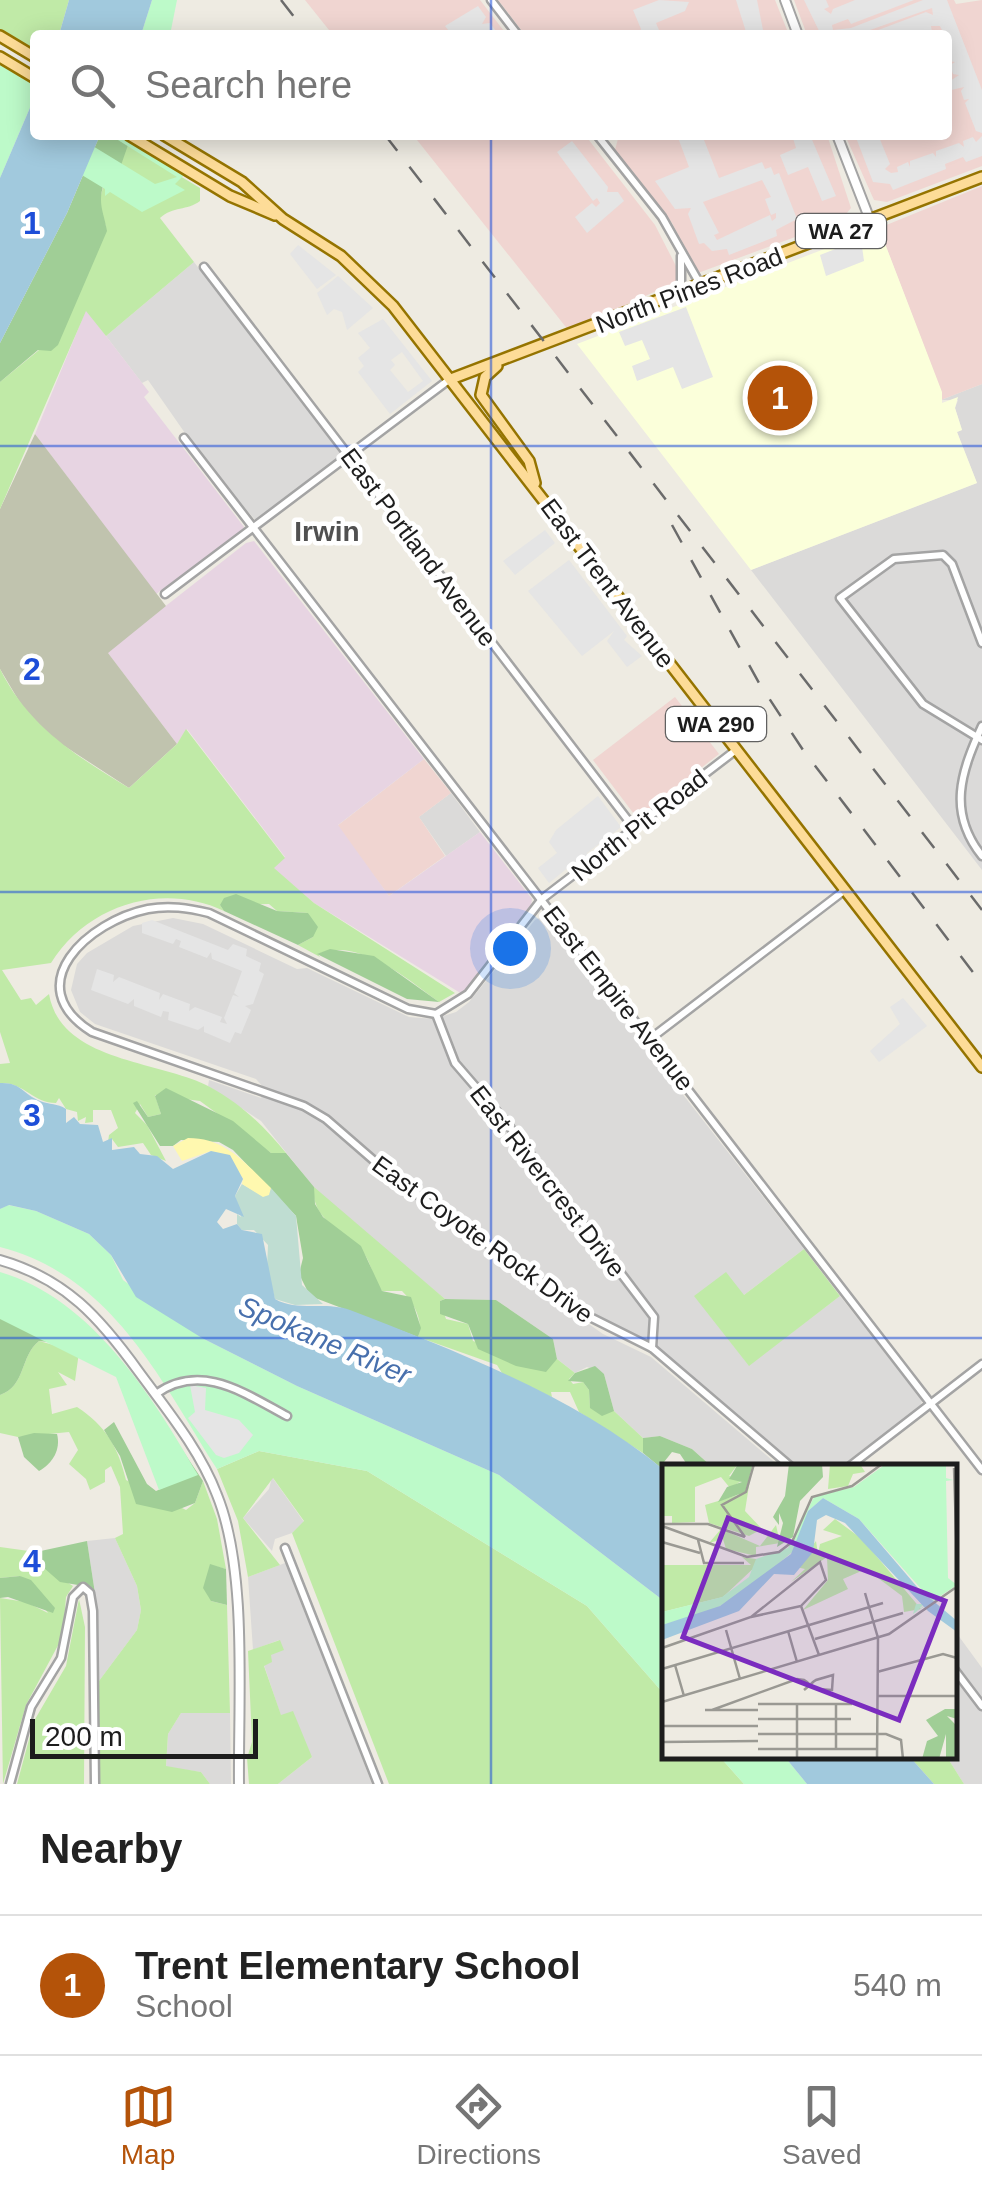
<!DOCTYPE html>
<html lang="en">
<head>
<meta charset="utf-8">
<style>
	body { margin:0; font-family:Arial,sans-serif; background:#f2f2f2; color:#222 }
	.scale { position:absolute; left:30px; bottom:25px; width:228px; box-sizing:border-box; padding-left:10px; border:5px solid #1d1d1d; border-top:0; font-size:28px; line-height:35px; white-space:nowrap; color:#1d1d1d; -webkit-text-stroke:8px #fff; paint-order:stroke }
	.you { position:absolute; left:510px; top:948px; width:35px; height:35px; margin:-25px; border:8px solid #fff; border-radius:50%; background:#1a73e8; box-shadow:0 0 0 15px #1a73e833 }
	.badge { display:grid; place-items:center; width:65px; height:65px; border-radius:50%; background:#b45309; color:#fff; font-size:32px; font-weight:700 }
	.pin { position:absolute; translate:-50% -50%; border:5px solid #fff; box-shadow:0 2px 10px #0006 }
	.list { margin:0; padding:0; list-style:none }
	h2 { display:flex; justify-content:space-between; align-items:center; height:130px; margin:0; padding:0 40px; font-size:42px }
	h2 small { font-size:32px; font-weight:400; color:#767676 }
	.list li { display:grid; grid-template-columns:65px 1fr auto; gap:30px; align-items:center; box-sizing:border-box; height:140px; padding:0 40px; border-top:2px solid #e0e0e0 }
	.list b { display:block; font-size:38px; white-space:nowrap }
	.list p { margin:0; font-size:32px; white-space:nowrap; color:#767676 }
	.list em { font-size:32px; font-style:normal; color:#767676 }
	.icon { flex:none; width:55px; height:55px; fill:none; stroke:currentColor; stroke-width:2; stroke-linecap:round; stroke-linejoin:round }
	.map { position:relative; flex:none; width:982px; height:1784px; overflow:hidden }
	.search { position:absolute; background:#fff; box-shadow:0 5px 25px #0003; left:30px; right:30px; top:30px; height:110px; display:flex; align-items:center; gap:25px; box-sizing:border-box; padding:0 35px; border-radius:10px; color:#767676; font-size:38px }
	.sheet { height:270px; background:#fff }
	nav { display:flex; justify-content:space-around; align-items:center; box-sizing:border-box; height:140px; border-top:2px solid #e0e0e0; background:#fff; font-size:28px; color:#767676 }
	nav a { display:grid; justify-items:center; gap:5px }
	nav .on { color:#b45309 }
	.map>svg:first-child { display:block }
	.residential { fill:#dbdad9 }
	.commercial { fill:#f0d5d1 }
	.industrial { fill:#e7d4e2 }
	.education { fill:#fbffda }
	.construction { fill:#c0c3ae }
	.grass { fill:#c0eaa7 }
	.forest { fill:#a0ce96 }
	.wetland { fill:#bfddd2 }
	.sand { fill:#fff8af }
	.park { fill:#bdfac9 }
	.parking { fill:#e5e5e5; fill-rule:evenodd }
	.water { fill:#a1c9dd }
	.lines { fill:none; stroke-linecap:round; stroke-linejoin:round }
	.minor-casing { stroke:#a4a4a4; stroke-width:11 }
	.tertiary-casing { stroke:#a4a4a4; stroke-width:12 }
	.primary-casing { stroke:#957400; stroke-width:14 }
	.minor { stroke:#fff; stroke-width:6 }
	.tertiary { stroke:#fff; stroke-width:8 }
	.primary { stroke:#fddc98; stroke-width:9 }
	.rail { stroke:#6b6b6b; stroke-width:2.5; stroke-dasharray:20 20; stroke-linecap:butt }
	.grid { fill:none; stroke:#1d4ed8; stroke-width:2.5; stroke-opacity:0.55 }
	.labels { text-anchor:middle; stroke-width:9; stroke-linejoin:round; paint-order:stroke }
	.shield { fill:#fff; stroke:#616161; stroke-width:2.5 }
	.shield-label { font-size:22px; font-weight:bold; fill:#1d1d1d }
	.street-label { font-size:25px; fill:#1d1d1d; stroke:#fff }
	.neighbourhood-label { font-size:28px; font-weight:bold; fill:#505050; stroke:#fff }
	.water-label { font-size:28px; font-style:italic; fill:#4870ad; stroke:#fff }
	.inset-road { fill:none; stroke:#9a9993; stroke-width:2.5 }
	.view { fill:#7b2cbf; fill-opacity:0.15; stroke:#7b2cbf; stroke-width:5 }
	.inset-edge { fill:none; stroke:#1d1d1d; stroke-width:5 }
	.grid-label { font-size:32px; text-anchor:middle; font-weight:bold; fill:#1d4ed8; stroke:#fff; stroke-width:9; stroke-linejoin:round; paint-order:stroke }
</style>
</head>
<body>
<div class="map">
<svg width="982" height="1784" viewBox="0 0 982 1784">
	<rect width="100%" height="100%" fill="#eeebe2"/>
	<g class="residential">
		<polygon points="194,262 340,452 338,459 257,522 208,466 148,380 142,383 106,336"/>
		<polygon points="982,384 982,870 751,570 977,483 957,432 962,430 955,408 958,400 941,400"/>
		<polygon points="451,793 480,832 446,856 419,817"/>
		<polygon points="543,916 804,1249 744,1295 695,1296 749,1365 840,1296 922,1400 921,1406 841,1466 793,1466 660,1351 608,1324 525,1267 519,1275 603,1334 651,1357 779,1466 711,1466 692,1449 660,1436 643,1438 614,1411 604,1374 587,1367 575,1373 557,1359 553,1339 496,1300 445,1299 324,1200 261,1121 208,1086 209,1080 261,1098 264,1088 256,1079 95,1024 80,1012 71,990 77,964 87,953 133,926 173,918 203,924 297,969 307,968 409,1017 434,1019 456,1012 469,1002 535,920"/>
		<polygon points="272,1477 304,1522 292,1533 275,1539 272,1551 243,1518 269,1489"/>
		<polygon points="115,1538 137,1586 141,1610 137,1630 96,1685 96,1600 87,1541"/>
		<polygon points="285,1563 288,1566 372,1784 278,1784 312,1757 281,1716 264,1665 279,1640 253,1650 248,1577"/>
		<polygon points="955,1631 982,1668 982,1784 964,1784 947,1757 954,1756"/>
		<polygon points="181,1713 230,1713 231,1784 210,1784 201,1772 166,1767 168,1734"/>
	</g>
	<g class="commercial">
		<polygon points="305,0 480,0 507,35 333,35"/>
		<polygon points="498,0 775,0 789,35 525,35"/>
		<polygon points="794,0 954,0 956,4 982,0 982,166 887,202 874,200 845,135 947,135 947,35 807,35"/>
		<polygon points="413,135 585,135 655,225 677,268 678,281 569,331"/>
		<polygon points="619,135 827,135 851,208 841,220 698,273 672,223 615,150"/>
		<polygon points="982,186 982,384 941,400 941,391 879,228"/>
		<polygon points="675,697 719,754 637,818 593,760"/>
		<polygon points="424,759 451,793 419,817 445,856 389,896 337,826"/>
	</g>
	<g class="industrial">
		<polygon points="86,310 149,392 144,397 244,527 241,533 156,594 35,434"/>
		<polygon points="254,541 424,759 338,825 389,896 480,832 532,899 531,906 462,994 314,903 273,868 285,857 187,729 177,744 107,652 246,543"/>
	</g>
	<polygon class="education" points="879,228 942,392 942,403 958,397 955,408 962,430 957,432 977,483 751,570 577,344"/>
	<polygon class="construction" points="35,434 166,606 108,653 177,744 129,788 49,736 22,706 0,669 0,509"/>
	<g class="grass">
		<polygon points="0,0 69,0 59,35 35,35 35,52 0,31"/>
		<path d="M128,145l72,43v13c-13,10 -27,5 -40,17l34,44 -88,74 -20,-25 -86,198v-127l39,-32 67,-124c-16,-31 5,-55 22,-81z"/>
		<path d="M0,669c29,58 75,86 129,119l48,-44 9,-15 99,129 -11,10 40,35 141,90 -16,9c-32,-23 -80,-65 -121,-48l2,3 -22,-12 15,-8 -5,-24 -31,-2 -8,-7 -49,1 4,6c-61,-29 -136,-7 -173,52l-49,7 19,30 10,-2 5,7 13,-11c12,69 111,66 161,93 31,17 54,39 76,66h-15l-71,-52 -45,-6 6,19 -13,3 -8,-13 -5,9 12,12 19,36 -15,-6 -8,-12 -25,4 -6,-8 -4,3 1,-7 9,-7 -7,-18h-18v12l-8,1 1,-6 -8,4 -1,-9 -11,-3 -7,-11 -3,5c-23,0 -32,-21 -56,-20v-19l10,-1 -10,-31z"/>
		<path d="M314,1187l131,112 -5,2 6,18 22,5 5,17 76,24 8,-6 18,14 -6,6 4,5 10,-2 6,8 1,17 24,4 29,27v15l-64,-41 -9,-20h-19l1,5 -47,-19 -8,-13 -79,-28c6,-16 -4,-34 -16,-46h-20c-9,-12 -10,-25 -17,-36 -15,-25 -55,-32 -51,-68z"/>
		<polygon points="804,1249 840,1296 749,1366 694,1296 726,1272 744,1295"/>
		<path d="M39,1341l40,11 -4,29 -17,-9 9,13 -18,4 3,25 25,-7c29,19 41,40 49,73l60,30 9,-7 8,-22 14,38 9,50 -16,-4 1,36 16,4 3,108h-49l-13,21 -2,32 35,6 9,12h-112l-2,-99 41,-55 4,-20 -4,-24 -22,-48 8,-4 -3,-47 -9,-21 -6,4v12l-15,8 -4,-11 -17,-15 9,-14 -9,-18 -51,5 -18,-4v-38c26,-9 20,-39 39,-54z"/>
		<polygon points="259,1451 367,1471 587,1606 664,1694 664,1756 720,1757 744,1784 389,1784 292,1533 304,1521 273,1478 243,1518 280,1565 248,1577 238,1521 217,1469"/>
		<polygon points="0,1547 36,1552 44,1568 73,1586 66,1597 63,1636 26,1705 3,1784 0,1598 26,1602 48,1613 20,1576 0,1578"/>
		<polygon points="79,1599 85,1627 84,1784 17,1784 34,1721 66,1666"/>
		<polygon points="280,1640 284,1650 271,1655 272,1662 264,1666 281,1715 293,1711 312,1757 278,1784 249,1784 247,1758 252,1742 248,1651"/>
		<polygon points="910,1757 947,1757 964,1784 934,1784"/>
	</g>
	<g class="forest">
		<path d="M100,135h12l16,10 -10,29 -14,9c-7,21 0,29 3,48l-49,114 -7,6 -13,-1 -38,32v-39l67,-130z"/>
		<polygon points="236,894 277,911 308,913 318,927 313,937 298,945 224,911 220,905 224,898"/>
		<polygon points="330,949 374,956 439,1002 407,999 317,954"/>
		<polygon points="166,1088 233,1121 271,1153 286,1153 314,1187 315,1204 323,1217 361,1246 382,1291 411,1297 421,1328 418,1337 310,1296 299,1274 303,1258 296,1216 233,1150 219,1142 181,1140 173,1146 160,1146 133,1103 137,1101 148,1117 161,1114 155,1096"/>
		<path d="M0,1276l58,67 -19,-2c-19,15 -13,45 -39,54z"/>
		<polygon points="445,1299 496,1300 553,1339 557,1359 546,1372 516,1366 478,1349 468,1324 440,1314 440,1301"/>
		<polygon points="595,1366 604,1374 614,1411 602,1416 590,1408 589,1390 583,1382 568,1381 575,1373"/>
		<polygon points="114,1422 147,1484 156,1491 176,1482 183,1451 203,1481 195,1503 172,1512 136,1504 120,1456 104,1430"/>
		<path d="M34,1433l23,1c4,15 -4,29 -18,37l-15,-14 -6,-20z"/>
		<polygon points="660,1436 692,1449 711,1466 688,1466 680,1454 672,1452 660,1467 643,1453 643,1438"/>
		<polygon points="87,1541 96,1600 90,1587 60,1582 44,1568 36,1552"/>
		<polygon points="210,1564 226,1569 227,1605 211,1601 203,1588"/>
		<polygon points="20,1576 31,1580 55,1608 53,1613 8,1597 0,1598 0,1578"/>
	</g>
	<polygon class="wetland" points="242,1184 263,1196 271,1188 296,1216 302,1285 323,1304 295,1305 275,1299 267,1268 268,1245 254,1230 242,1230 237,1224 237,1214 241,1217 235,1196"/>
	<path class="sand" d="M188,1138c38,0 57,25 83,50l-2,7 -6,2 -21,-13 1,-6 -32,-27 -29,10 -9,-15z"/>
	<g class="park">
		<polygon points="152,0 177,0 170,35 141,35"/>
		<polygon points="0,62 35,84 35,96 0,178"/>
		<polygon points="110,135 118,135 184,175 175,184 185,190 142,212 110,192 105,196 105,189 67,166 83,140 155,184 177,177"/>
		<path d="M8,1205l28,6 53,23 22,21 12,25 79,58 95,48 202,89 165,126v93l-77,-88 -220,-135 -108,-20 -42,18c-57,-90 -105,-193 -217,-222v-38z"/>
		<path d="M0,1272c91,26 153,125 198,203l-39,15 -43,-113 -116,-58z"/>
		<polygon points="720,1757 785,1757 807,1784 744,1784"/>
	</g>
	<g class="parking">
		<polygon points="659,0 689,2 685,11 656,23 661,35 639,35 641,29 633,10"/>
		<polygon points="736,0 757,0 764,35 747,35"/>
		<polygon points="804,0 826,0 829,7 824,9 831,14 833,9 855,0 914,0 851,24 848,19 832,25 833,30 851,28 923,0 947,0 982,90 982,133 976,131 965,103 969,99 964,100 961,91 964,87 947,91 947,83 959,75 953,74 950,65 955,62 949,61 947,35 938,35 943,32 940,26 931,26 932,32 923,35 918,31 916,35 865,35 926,12 933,15 932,8 856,35 821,35"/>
		<polygon points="478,6 486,17 482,24 490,23 499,35 472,35 470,31 452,35 445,26"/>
		<path d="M677,135h25l17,43 43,-16 3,7 6,-2 3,8 5,-2 18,46 -21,11 1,6 -48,19 -2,-6 -15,2 -8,-8 -5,1 -11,-30 3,-6 -16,1 -20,-28 34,-14zM762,180l9,17 -6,2 6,16 5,-2v5l-4,3 -2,-6 -53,25 -3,-5 5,-2 -16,-31z"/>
		<polygon points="792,135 810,135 836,196 822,201 808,167 788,175 780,155 796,148"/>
		<polygon points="855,135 879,137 890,164 885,169 891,173 898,172 897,167 908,162 910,167 910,161 933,153 936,157 936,151 959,143 964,147 963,141 973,137 976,142 982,136 982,156 966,162 963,157 945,164 946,169 893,190 890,184 873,182"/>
		<polygon points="572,141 608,187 607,192 618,192 624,201 587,233 575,217 592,203 596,207 600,203 597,198 593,201 557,152"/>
		<polygon points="861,239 864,261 826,276 820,255"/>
		<polygon points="298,245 336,275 317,289 290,254"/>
		<polygon points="338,276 373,308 347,330 342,312 334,309 327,315 317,293"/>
		<polygon points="686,307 713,377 682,389 673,367 637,381 632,366 650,359 642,340 625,346 619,332"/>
		<path d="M383,319l49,62 -42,33 -32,-42 6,-6 -6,-8 12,-10 -12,-15zM402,352l21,29 -15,11 -18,-22 5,-5 -4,-5z"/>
		<polygon points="545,530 555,543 515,575 503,561"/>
		<polygon points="569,560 627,636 624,640 642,656 627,667 607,641 614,631 582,656 528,591"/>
		<polygon points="598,796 621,827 587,853 590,858 579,867 575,862 549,883 538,868 557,853 549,842 556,830"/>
		<polygon points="152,920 228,950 233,944 247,949 246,956 261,963 259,971 264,974 253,1004 245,1006 251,1010 241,1034 235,1032 230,1043 204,1032 204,1026 198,1030 168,1020 169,1012 163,1011 161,1017 134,1006 134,999 128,1004 91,990 97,969 114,975 113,982 119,977 160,993 159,1000 163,994 190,1004 189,1011 195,1007 222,1017 220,1022 227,1024 224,1018 233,995 239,997 234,993 242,971 212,959 211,952 207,958 179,947 181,941 176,939 173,944 142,933 142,923"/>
		<polygon points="903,998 927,1026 879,1062 870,1051 900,1024 890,1007"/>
		<polygon points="190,1385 206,1388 205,1410 239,1420 253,1435 239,1453 224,1458 216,1455 188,1418 195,1412"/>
	</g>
	<g class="water">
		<polygon points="69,0 152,0 141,35 59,35"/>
		<polygon points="35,96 35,135 100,135 67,213 0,343 0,178"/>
		<path d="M0,1083c21,-1 23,11 40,18 10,4 17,2 26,8v14l8,-6 6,7 18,1 5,17 9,-4v12l22,-3 6,7 17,2 16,13 38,-18 19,4 13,24 -8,17 9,21 -18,-8 -9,13 6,7 14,-5 5,6 20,4 13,65c22,13 51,2 75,11 106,41 226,87 314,160v131l-165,-126 -202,-89 -95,-48 -66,-41 -25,-42 -22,-21 -53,-23 -27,-6 -9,4z"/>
		<polygon points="785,1757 910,1757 934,1784 807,1784"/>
	</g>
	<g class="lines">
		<defs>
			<g id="minor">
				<polyline points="491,0 518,35"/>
				<polyline points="597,135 662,217 700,284"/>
				<polyline points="681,256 681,293"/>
				<polyline points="204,267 634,828"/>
				<polyline points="184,438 982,1470"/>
				<polyline points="165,594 450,379"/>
				<polyline points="982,643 952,564 943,555 894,559 840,598 923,704 982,740"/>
				<path d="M982,726c-21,46 -35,86 0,130"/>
				<path d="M736,750l-194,149 -74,95 -32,20 -28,-5 -199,-96c-21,-5 -40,-8 -61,-4 -59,12 -131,76 -56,123l212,74 22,13 68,59 198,140 60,30 138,118"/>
				<polyline points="436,1014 455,1063 506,1122 654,1317 652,1348"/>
				<polyline points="650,1039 845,890"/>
				<path d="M156,1394c45,-32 88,-1 131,22"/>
				<polyline points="850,1466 982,1364"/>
				<polyline points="285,1548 378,1784"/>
				<polyline points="954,1669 982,1706"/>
				<polyline points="10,1784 31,1707 61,1658 73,1597 83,1587 90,1593 93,1611 95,1784"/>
			</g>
			<g id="tertiary">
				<polyline points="785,0 798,35"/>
				<polyline points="837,135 870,220"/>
				<path d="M0,1260c66,19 100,58 139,112 28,38 61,78 78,123 31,76 21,205 22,289"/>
			</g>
			<g id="primary">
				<polyline points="0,36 35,57"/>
				<polyline points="0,57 35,78"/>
				<polyline points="129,135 230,196 275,215"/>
				<polyline points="164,135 242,182 283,219 341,256 393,306 982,1067"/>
				<polyline points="497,366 485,377 481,395 529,461 535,483"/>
				<polyline points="451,379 982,177"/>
			</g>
		</defs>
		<use href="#minor" class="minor-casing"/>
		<use href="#tertiary" class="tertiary-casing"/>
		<use href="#primary" class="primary-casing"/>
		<use href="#minor" class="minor"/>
		<use href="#tertiary" class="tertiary"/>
		<use href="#primary" class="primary"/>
		<g class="rail">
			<polyline points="281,0 308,35"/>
			<polyline points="385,135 982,910"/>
			<polyline points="672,525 759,683 803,750 982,984"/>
		</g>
	</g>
	<path class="grid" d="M491,0v35M491,135v1649M0,446h982M0,892h982M0,1338h982"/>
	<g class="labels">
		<g class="shield">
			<rect x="796" y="214" width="90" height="34" rx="8"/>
			<rect x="666" y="707" width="100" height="34" rx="8"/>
		</g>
		<g class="shield-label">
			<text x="841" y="239">WA 27</text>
			<text x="716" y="732">WA 290</text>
		</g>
		<g class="street-label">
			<text transform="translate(689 290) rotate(-21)" y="9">North Pines Road</text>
			<text transform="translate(419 547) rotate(53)" y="9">East Portland Avenue</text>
			<text transform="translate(608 583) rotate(53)" y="9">East Trent Avenue</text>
			<text transform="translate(639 825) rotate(-38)" y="9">North Pit Road</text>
			<text transform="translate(619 998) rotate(52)" y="9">East Empire Avenue</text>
			<text transform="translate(548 1181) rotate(52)" y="9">East Rivercrest Drive</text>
			<text transform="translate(483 1239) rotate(36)" y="9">East Coyote Rock Drive</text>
		</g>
		<g class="neighbourhood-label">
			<text x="327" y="541">Irwin</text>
		</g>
		<g class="water-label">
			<text transform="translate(325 1340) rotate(23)" y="10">Spokane River</text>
		</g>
	</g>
	<g transform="translate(662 1464)">
		<rect width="295" height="295" fill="#eeebe2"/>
		<path d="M0,0h76l-9,12 14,4 -13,8 -9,-11 -26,10v35l-23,1v-7h-10zM168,0h30l5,8 -12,2 -5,12 -20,3zM89,9l-6,38 17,18 -13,7 -40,-13 -4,-18 33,-10zM173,55l27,20 59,70 -17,3 -2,-16 -36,-27 -23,10 5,10 -45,21 25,-30 -1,-23 -36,25 14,-13 -9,-2 20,-26 2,13 2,-10 22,-8 -19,-6zM114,61l4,18 -24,4v9l-30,-7 -3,-10 -14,4 12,-14 39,17zM80,93l14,2 1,6 -34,32 -61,15v-47h89z" fill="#c0eaa7"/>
		<path d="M76,0h15l-8,28 -27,10 9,-15 15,-5 -13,-3zM127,0h33l1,13 -23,24 -7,36 -16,10 6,-24 -4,-10v12l-6,-8 12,-21zM283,245h12v10l-10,-3 10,10v33l-11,-1v-24l-7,25h-17l5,-18 11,-5 -12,-16z" fill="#a0ce96"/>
		<path d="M284,0v14l7,2 -7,1 2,97 9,7 -44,29 3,-10h8l-9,9 16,-13 -72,-81 -36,-21 -15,13 -12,38 -53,44 -32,18 -49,14v-13l60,-15 27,-20 7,-18 32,-11 26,-51 40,-10 29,-21z" fill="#bdfac9"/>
		<path d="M161,34l36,21 59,69 39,33v11l-29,-21 -83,-88 -19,-8 -9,5 -4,32 -19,23 -20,-1 -35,37 -77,29v-15l58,-19 71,-52 17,-43z" fill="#a1c9dd"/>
		<path class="inset-road" d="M292,4l3,96M0,60h46l37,13M0,62l85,31 32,-5 13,-10 20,-45 40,-11 30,-22M83,73l-23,-32 24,-13 8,-28M36,76l6,23h40M0,78l38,11M203,129l13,45M89,153l50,-11M64,166l14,49M126,167l9,31M153,175l88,-26M0,184l89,-31 69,-55 6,18 -25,26 18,49M13,201l9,31M0,205l221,-66M215,208l66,-18 14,4M215,232h80M0,238l227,-68 66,-46M96,240h94M43,246h53M50,246l85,-31 7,1 3,2 5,5 5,2 15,1 1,-15 -17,5 -3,2 -3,3 -6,5M96,255h93M0,262h96M96,270h128l15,6 2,19M0,278l96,-1M96,285h119M174,285v-45M135,295v-55M215,295l1,-121"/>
		<path class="view" d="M66,54l217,83 -46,119 -216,-83z"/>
		<rect width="295" height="295" class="inset-edge"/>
	</g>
	<g class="grid-label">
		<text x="32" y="234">1</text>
		<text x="32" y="680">2</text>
		<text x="32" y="1126">3</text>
		<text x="32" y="1572">4</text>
	</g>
</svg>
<div class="scale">200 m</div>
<div class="you"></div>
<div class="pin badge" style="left:780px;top:398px">1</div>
<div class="search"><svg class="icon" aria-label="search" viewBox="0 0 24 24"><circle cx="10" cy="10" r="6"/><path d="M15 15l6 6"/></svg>Search here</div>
</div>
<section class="sheet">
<h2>Nearby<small></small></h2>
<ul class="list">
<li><span class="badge">1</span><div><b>Trent Elementary School</b><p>School</p></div><em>540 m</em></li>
</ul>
</section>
<nav>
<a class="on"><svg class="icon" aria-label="map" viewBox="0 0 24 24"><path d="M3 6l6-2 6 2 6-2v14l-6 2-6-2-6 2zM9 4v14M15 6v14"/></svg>Map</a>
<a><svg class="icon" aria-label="directions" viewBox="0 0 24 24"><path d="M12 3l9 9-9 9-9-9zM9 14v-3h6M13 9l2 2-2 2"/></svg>Directions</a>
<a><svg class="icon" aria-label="saved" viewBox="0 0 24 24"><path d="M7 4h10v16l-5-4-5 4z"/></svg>Saved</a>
</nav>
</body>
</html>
